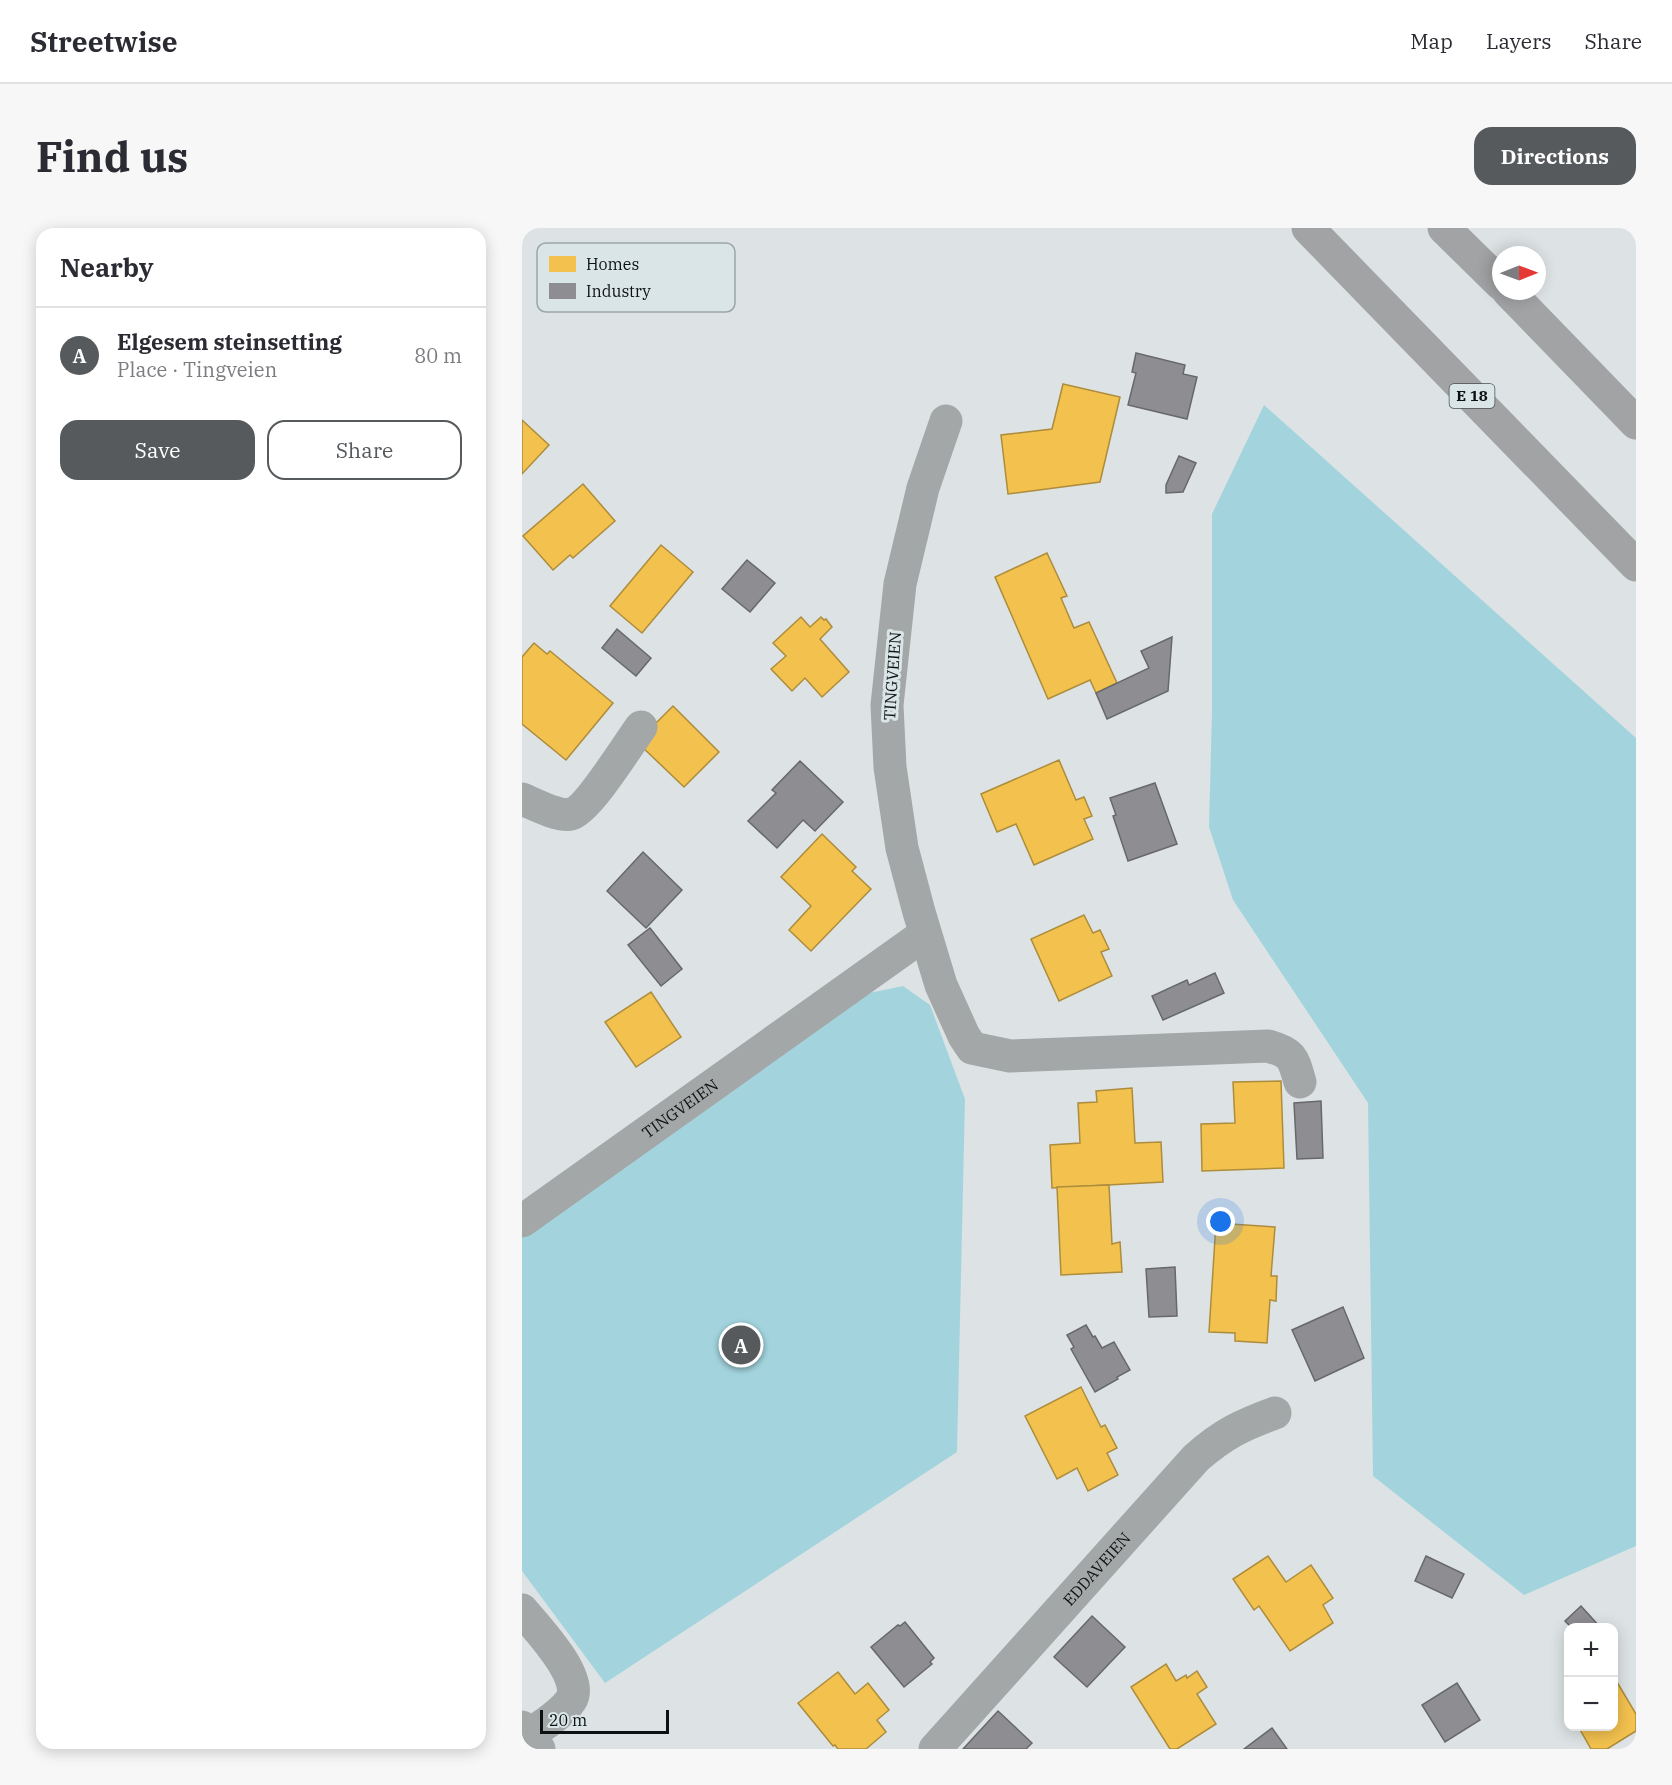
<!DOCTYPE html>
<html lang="en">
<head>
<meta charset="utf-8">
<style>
	body { margin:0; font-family:"IBM Plex Serif",serif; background:#f7f7f7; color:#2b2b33 }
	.controls { position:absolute; right:18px; bottom:18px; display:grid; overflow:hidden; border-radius:12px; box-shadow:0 3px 15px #0003 }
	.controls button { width:54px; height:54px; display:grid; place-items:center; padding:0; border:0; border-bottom:2px solid #e1e1e2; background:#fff; color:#2b2b33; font:30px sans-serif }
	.compass { position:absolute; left:970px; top:18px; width:54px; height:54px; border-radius:50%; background:#fff; box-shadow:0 3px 15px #0003; rotate:89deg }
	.scale { position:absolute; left:18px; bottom:15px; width:129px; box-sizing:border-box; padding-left:6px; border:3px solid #0d1112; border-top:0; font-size:16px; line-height:21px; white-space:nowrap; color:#0d1112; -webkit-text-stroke:4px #dae5e7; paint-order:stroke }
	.you { position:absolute; left:699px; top:994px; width:21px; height:21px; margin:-15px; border:4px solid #fff; border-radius:50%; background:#1a73e8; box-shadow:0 0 0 9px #1a73e833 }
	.badge { display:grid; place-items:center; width:39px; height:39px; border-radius:50%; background:#565a5c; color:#fff; font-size:20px; font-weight:700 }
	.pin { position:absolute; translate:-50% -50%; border:3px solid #fff; box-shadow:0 2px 6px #0006 }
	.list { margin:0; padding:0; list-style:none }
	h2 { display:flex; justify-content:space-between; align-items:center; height:78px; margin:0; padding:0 24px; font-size:26px }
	h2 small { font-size:20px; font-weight:400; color:#7c7c81 }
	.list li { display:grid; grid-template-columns:39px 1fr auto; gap:18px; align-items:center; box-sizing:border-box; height:96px; padding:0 24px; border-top:2px solid #e1e1e2 }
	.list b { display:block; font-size:22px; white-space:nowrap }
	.list p { margin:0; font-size:20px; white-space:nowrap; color:#7c7c81 }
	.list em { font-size:20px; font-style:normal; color:#7c7c81 }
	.actions { display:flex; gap:12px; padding:18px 24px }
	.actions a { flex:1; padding:14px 0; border:2px solid #565a5c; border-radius:18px; text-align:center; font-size:21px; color:#565a5c }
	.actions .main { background:#565a5c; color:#fff }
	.map { position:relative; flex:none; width:1114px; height:1521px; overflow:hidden; border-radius:18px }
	header { display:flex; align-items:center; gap:36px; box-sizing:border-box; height:84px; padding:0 30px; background:#fff; border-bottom:2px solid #e1e1e2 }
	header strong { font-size:28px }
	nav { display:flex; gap:33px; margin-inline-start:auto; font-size:21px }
	.intro { display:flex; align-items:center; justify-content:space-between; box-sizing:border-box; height:144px; padding:0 36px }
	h1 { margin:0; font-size:42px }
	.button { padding:15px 27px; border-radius:18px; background:#565a5c; color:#fff; font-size:21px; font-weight:700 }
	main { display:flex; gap:36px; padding:0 36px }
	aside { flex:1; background:#fff; border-radius:18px; box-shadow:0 3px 15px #0003 }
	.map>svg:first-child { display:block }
	.green { fill:#a3d4de }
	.homes { fill:#f2c14e; stroke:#ad8c3c; stroke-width:1.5 }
	.industry { fill:#8d8d92; stroke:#67686c; stroke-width:1.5 }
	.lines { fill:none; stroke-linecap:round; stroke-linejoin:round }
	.minor { stroke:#a3a7a7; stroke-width:33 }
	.major { stroke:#a5a8a9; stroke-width:33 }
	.highway { stroke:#a1a3a4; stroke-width:33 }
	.labels { text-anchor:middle; stroke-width:6; stroke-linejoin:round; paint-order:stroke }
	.shield { fill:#dae5e7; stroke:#4a5152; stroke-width:1.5 }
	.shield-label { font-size:15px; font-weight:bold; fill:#0d1112 }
	.street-label { font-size:16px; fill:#0d1112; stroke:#dae5e7 }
	.key { fill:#dae5e7; stroke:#9ca5a7; stroke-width:1.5 }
	.key-label { font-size:16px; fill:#0d1112 }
</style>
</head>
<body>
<header>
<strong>Streetwise</strong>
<nav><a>Map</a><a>Layers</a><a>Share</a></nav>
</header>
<div class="intro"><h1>Find us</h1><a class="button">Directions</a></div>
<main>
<aside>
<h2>Nearby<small></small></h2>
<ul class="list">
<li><span class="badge">A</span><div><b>Elgesem steinsetting</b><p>Place · Tingveien</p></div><em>80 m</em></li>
</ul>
<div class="actions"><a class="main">Save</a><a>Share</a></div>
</aside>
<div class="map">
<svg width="1114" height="1521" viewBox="0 0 1114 1521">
	<rect width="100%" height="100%" fill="#dde3e4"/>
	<g class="green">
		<polygon points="742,177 1114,510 1114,1318 1002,1367 851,1248 846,875 711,672 687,599 690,482 690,286"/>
		<polygon points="381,758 408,777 443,871 435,1224 83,1455 0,1343 0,1009 347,765"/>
	</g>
	<g class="homes">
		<polygon points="541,156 598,169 578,254 486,266 479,207 530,201"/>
		<polygon points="0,192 27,217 0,246"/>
		<polygon points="61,256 93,293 51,330 48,327 31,342 1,308"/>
		<polygon points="139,317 171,344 120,405 88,378"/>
		<polygon points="525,325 545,368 539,370 552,400 567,394 595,455 574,465 568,452 526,471 473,349"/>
		<polygon points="279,389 288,399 299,389 302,392 304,391 310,399 298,411 327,444 300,469 283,450 270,463 249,441 264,428 251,415"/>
		<polygon points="12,415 25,426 28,423 91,475 44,532 0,496 0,429"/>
		<polygon points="151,478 197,524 162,559 115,514"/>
		<polygon points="537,532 554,572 562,569 570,588 562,591 571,611 512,637 494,596 475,604 459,566"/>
		<polygon points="300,606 334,639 330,643 349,661 289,723 267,702 289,678 259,649"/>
		<polygon points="562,687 571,705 578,702 587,721 579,724 590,748 537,773 509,711"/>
		<polygon points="129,764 159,809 114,839 83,794"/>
		<polygon points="759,853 762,940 680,943 679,896 713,895 711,854"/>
		<polygon points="610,860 613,915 639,914 641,954 530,960 528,917 558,915 556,875 575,874 574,863"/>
		<polygon points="587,957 590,1016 598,1014 600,1044 539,1047 535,959"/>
		<polygon points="694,995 753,999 749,1048 755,1048 754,1073 748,1072 745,1115 713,1113 713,1105 687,1104"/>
		<polygon points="559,1159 579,1199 583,1197 595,1220 585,1225 596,1247 566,1263 555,1240 535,1251 503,1188"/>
		<polygon points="746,1328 764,1354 789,1337 811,1370 801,1377 811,1395 768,1423 737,1378 732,1382 711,1351"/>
		<polygon points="644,1436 654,1453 664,1447 665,1450 675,1443 685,1459 675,1466 694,1496 655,1521 648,1521 609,1459"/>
		<polygon points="316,1444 333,1466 346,1455 367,1482 355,1492 364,1504 344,1521 316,1521 313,1517 311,1518 276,1475"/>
		<polygon points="1092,1449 1114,1486 1114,1503 1085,1521 1069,1521 1056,1498 1092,1498"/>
	</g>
	<g class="industry">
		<polygon points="614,125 663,137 661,146 675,149 665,191 606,177 614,145 610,144"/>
		<polygon points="657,228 674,235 661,264 644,265 644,257"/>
		<polygon points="225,332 253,355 228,384 200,361"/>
		<polygon points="95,401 129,430 114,448 80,420"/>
		<polygon points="650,409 646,463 585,491 574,465 627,440 619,423"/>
		<polygon points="278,533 321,574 293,603 281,592 255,620 226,593 254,565 250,562"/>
		<polygon points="633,555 655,616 606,633 591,588 594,587 588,570"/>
		<polygon points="121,624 160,662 124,700 85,663"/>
		<polygon points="128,700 160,741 139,758 106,717"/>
		<polygon points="693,745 702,765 641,792 630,768 665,752 667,757"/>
		<polygon points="799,873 801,930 775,931 772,875"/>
		<polygon points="653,1039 655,1088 627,1089 624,1041"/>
		<polygon points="821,1079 842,1130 793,1153 770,1102"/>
		<polygon points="564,1097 571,1109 573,1108 580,1120 592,1114 608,1142 595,1149 596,1151 573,1164 549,1121 552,1119 545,1107"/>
		<polygon points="904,1328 942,1346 930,1370 893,1353"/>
		<polygon points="1059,1378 1079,1400 1050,1400 1043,1393"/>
		<polygon points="570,1388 603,1419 565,1459 532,1429"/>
		<polygon points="383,1394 412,1430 408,1434 410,1436 382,1459 349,1419 376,1397 378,1398"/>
		<polygon points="935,1455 958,1492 923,1514 900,1477"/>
		<polygon points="476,1483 510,1515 504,1521 441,1521"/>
		<polygon points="750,1500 765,1521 722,1521"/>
	</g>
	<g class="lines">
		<g class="minor">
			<path d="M424,193l-23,67 -23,96 -13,121 3,62 12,81 17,64 22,73 23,51 8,12 38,8 258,-10c25,7 25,12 32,36"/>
			<path d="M0,571c12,5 37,18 49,15 17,-4 58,-71 70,-87"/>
			<path id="s1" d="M0,993l403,-287"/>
			<path d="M0,1382c14,17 63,68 49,90 -9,14 -29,25 -42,36"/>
			<path id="s2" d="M413,1521l261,-291c27,-24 46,-33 79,-45"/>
		</g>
		<polyline class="major" points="0,1499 17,1521"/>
		<g class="highway">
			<polyline points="786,0 1114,337"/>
			<polyline points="922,0 979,56"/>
			<polyline points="986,63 1114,195"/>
		</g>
	</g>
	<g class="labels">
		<rect class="shield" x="927.5" y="156" width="45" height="24" rx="4.5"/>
		<g class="shield-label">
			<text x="950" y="173">E 18</text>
		</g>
		<g class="street-label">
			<text transform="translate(370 448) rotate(-86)" y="6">TINGVEIEN</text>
			<text dy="6" stroke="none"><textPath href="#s1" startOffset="194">TINGVEIEN</textPath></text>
			<text dy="6" stroke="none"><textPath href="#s2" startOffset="242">EDDAVEIEN</textPath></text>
		</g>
	</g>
	<rect x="15" y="15" width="198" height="69" rx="9" class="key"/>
	<rect x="27" y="28" width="27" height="16" fill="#f2c14e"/>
	<rect x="27" y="55" width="27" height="16" fill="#8d8d92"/>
	<g class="key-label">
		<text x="64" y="42">Homes</text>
		<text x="64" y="69">Industry</text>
	</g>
</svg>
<div class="controls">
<button>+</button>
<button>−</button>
</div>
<svg class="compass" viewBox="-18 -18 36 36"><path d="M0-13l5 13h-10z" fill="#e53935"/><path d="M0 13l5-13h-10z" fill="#7c7c81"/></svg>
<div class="scale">20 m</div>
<div class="you"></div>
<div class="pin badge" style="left:219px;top:1117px">A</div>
</div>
</main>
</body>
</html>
